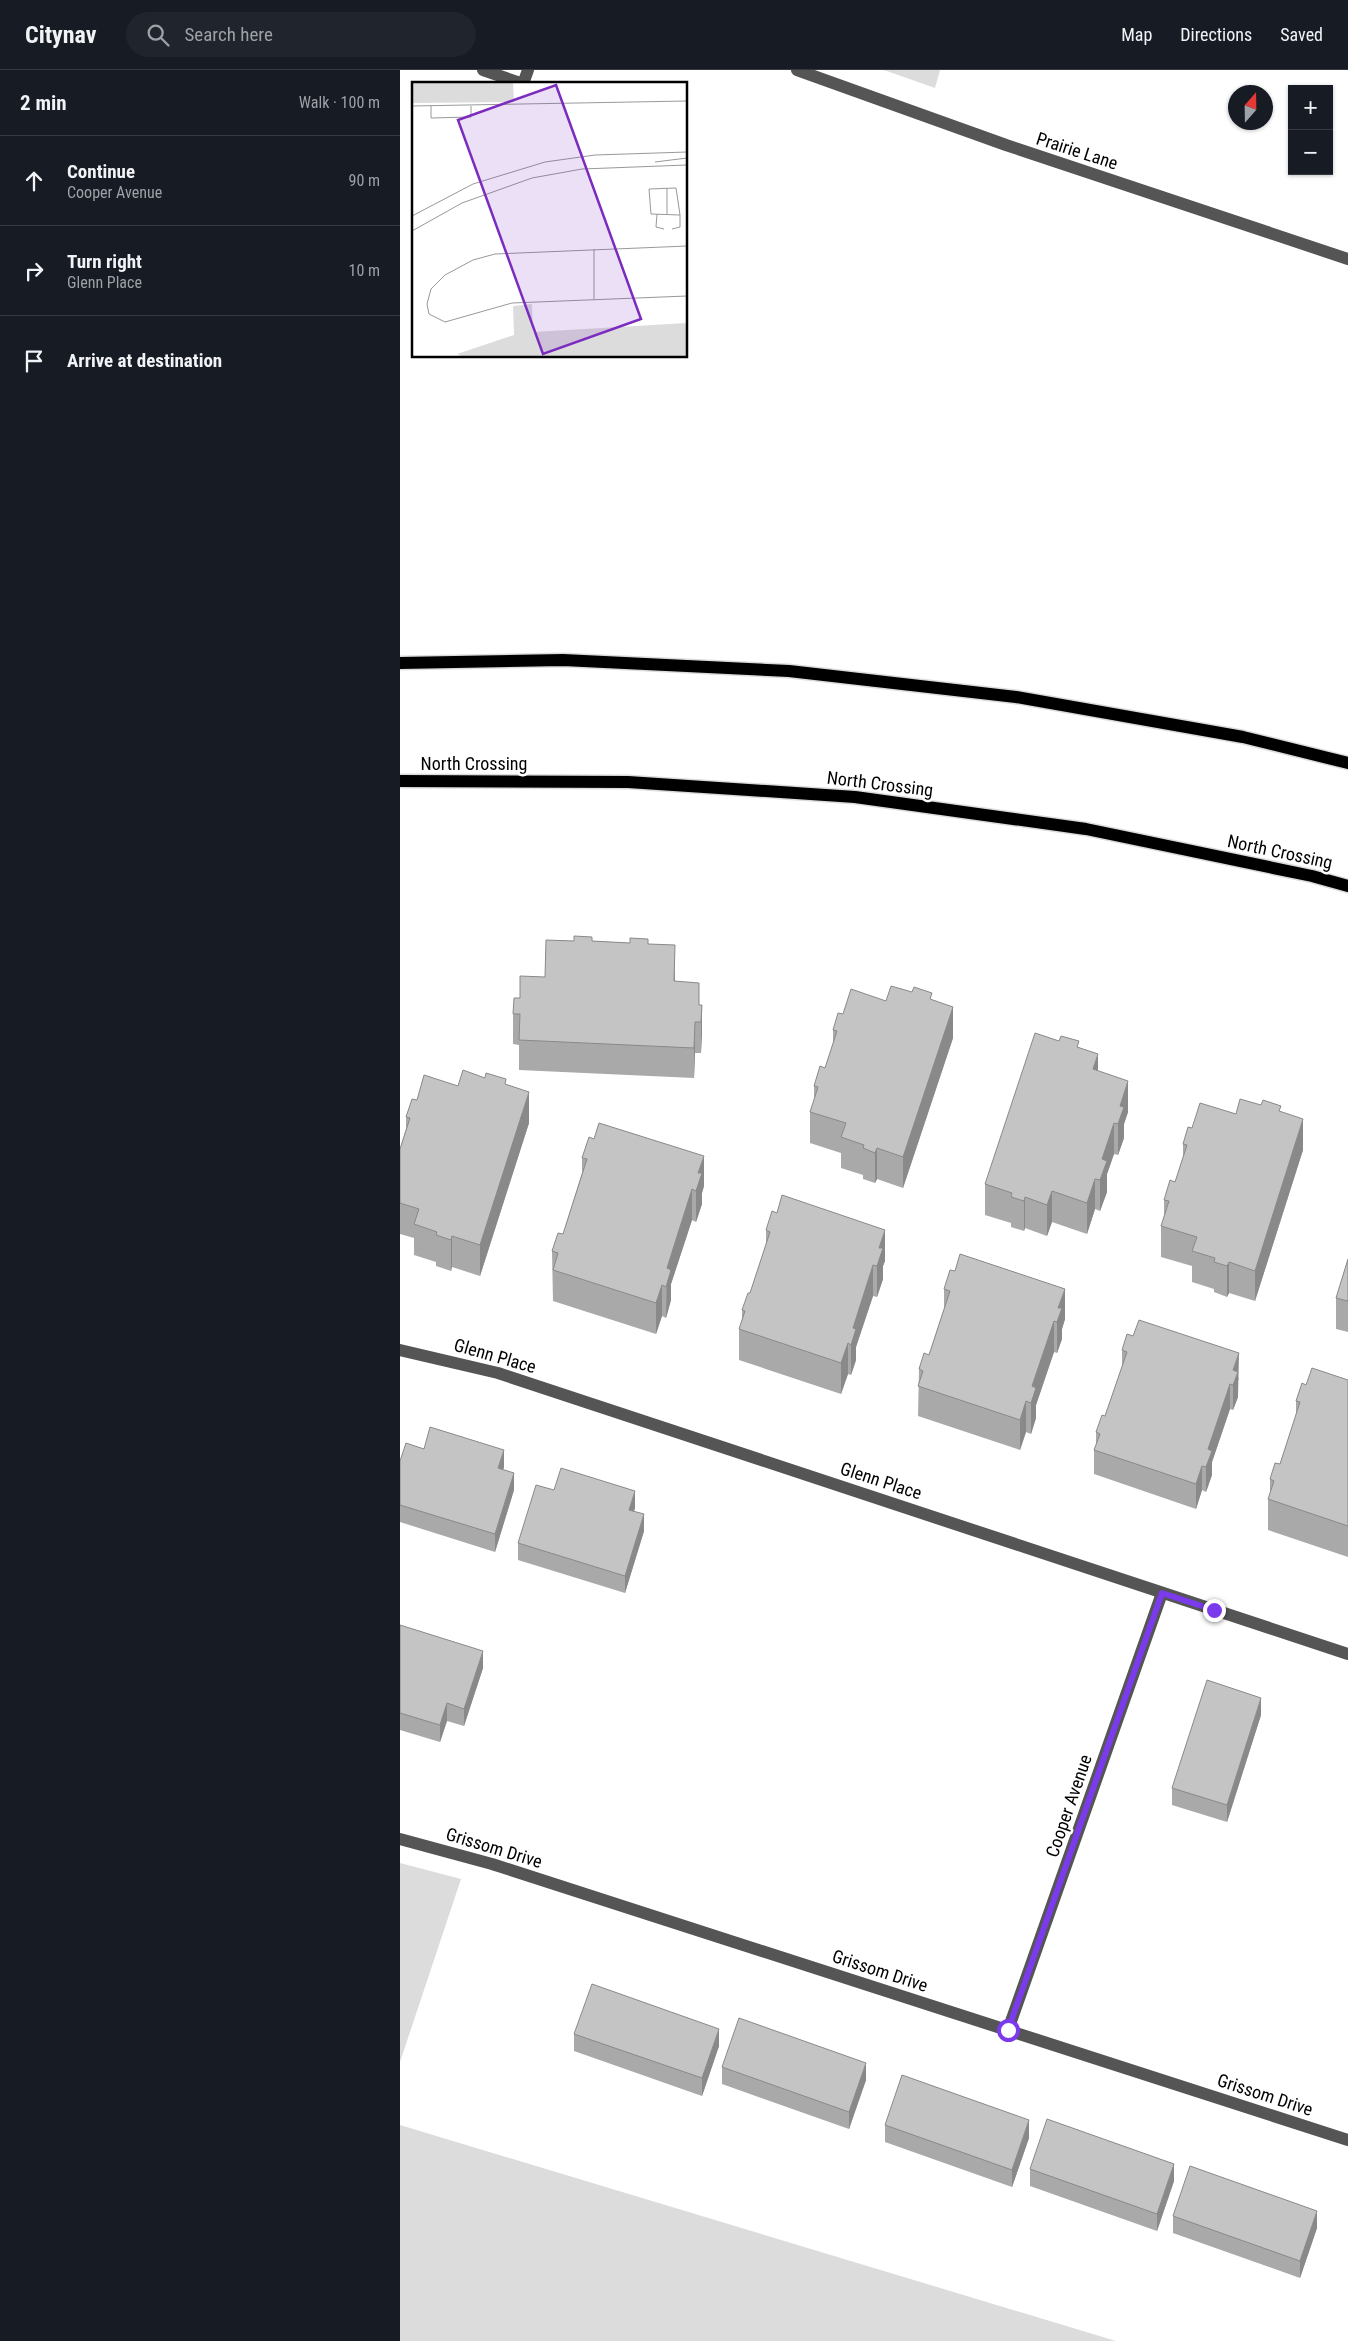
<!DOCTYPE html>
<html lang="en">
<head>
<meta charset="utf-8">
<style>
	body { margin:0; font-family:"Roboto Condensed",sans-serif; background:#20242c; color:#f1f3f6 }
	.controls { position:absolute; right:15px; top:15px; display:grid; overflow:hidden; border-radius:0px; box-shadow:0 1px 4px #0004 }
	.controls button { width:45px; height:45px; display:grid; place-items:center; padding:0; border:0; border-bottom:1px solid #363941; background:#171b24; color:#f1f3f6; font:25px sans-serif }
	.compass { position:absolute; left:828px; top:15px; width:45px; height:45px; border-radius:50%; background:#171b24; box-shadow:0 1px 4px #0004; rotate:20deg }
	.stop { position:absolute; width:15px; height:15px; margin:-11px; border:4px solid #7c3aed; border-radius:50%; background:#fff }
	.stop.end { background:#7c3aed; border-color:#fff; box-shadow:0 1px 5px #0008 }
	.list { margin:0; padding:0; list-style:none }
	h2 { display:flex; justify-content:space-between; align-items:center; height:65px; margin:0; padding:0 20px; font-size:21px }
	h2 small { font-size:16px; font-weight:400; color:#9ea1a6 }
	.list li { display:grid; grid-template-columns:32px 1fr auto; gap:15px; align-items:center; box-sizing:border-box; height:90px; padding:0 20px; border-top:1px solid #363941 }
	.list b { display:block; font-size:19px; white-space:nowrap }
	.list p { margin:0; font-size:16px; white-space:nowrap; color:#9ea1a6 }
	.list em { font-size:16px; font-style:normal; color:#9ea1a6 }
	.icon { flex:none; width:28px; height:28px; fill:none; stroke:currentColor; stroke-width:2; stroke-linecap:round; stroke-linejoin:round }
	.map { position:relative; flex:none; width:948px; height:2271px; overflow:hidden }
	header { display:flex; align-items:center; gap:30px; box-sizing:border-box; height:70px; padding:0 25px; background:#171b24; border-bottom:1px solid #363941 }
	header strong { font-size:24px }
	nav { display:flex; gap:28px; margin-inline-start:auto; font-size:18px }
	.search { width:350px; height:45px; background:#20242c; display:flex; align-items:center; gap:12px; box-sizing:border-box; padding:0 18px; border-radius:28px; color:#9ea1a6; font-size:19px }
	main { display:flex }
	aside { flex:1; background:#171b24 }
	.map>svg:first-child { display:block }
	.green { fill:#dcdcdc }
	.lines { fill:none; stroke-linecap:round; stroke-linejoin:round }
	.major-casing { stroke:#dbdbdb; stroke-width:15 }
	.minor { stroke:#555; stroke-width:12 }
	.major { stroke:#000; stroke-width:12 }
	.wall { fill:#a9a9a9 }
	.shaded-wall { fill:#898989 }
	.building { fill:#c4c4c4; stroke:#898989 }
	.route { stroke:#7c3aed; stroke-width:6 }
	.labels { text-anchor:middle; stroke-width:5; stroke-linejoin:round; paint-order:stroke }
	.street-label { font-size:18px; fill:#000; stroke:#fff }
	.inset-road { fill:none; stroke:#999; stroke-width:1 }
	.view { fill:#7b2cbf; fill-opacity:0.15; stroke:#7b2cbf; stroke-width:2.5 }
	.inset-edge { fill:none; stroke:#000; stroke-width:2.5 }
</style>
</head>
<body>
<header>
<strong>Citynav</strong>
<div class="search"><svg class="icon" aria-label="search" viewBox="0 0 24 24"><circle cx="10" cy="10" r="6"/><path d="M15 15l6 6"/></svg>Search here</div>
<nav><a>Map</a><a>Directions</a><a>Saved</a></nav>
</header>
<main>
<aside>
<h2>2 min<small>Walk · 100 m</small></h2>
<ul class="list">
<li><svg class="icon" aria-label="ahead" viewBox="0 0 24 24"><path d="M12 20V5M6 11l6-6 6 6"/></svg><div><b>Continue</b><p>Cooper Avenue</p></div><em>90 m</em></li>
<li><svg class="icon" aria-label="right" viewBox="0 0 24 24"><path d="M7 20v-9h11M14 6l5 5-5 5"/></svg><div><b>Turn right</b><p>Glenn Place</p></div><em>10 m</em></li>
<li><svg class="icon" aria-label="arrive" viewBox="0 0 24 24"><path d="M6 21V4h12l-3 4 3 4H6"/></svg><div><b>Arrive at destination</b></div></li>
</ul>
</aside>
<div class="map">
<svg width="948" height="2271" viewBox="0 0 948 2271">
	<rect width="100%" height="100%" fill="#fff"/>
	<g class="green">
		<polygon points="484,0 540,0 535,18"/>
		<polygon points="0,1793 61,1809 0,1992"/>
		<polygon points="0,2055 716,2271 0,2271"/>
	</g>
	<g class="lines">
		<defs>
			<g id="major">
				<polyline points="0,593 163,590 389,601 616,627 843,667 948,693"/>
				<polyline points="0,711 228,712 455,727 686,759 912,806 948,816"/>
			</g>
		</defs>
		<use href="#major" class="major-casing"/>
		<g class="minor">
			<polyline points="83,0 123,14 128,0"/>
			<polyline points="397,0 606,75 948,189"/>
			<polyline points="0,1280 98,1303 948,1584"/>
			<polyline points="0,1769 92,1794 948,2070"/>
			<polyline points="608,1960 762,1523"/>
		</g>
		<use href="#major" class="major"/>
	</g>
	<g class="wall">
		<polygon points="192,871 248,874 275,911 299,935 302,935 301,983 295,983 294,1008 119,1000 119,975 113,974 113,944 145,907"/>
		<polygon points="532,930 553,968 503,1118 477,1109 475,1113 463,1109 463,1105 441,1098 441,1083 410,1073 410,1042 414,1032 414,1016 425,998 433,974 433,960 443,944 486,931"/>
		<polygon points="679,977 698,1001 728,1042 724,1054 724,1068 718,1085 714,1084 707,1104 707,1122 700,1141 695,1139 687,1164 652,1152 647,1166 625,1158 624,1161 611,1157 611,1153 585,1145 585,1114"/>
		<polygon points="106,1015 129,1053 80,1206 52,1197 51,1201 36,1196 36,1192 14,1185 14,1168 0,1164 0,1079 6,1059 6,1047 17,1030 58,1016"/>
		<polygon points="881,1042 903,1080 855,1231 829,1223 827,1227 814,1222 814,1219 792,1212 792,1196 761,1187 761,1156 764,1147 764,1130 775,1112 783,1088 783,1074 836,1044"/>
		<polygon points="182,1088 304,1116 302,1123 302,1134 296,1152 292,1150 271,1214 271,1230 266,1248 262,1246 256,1264 153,1231 152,1181 163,1164 182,1103"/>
		<polygon points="366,1160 485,1191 483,1196 483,1209 477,1227 473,1226 456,1277 456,1290 451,1305 448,1304 441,1324 339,1290 339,1259 342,1252 342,1240 350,1223 366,1176"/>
		<polygon points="948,1189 948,1262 936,1259 936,1228"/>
		<polygon points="544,1219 665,1249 662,1259 662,1269 657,1283 654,1282 636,1335 636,1348 631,1364 626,1362 620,1380 518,1346 519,1299 529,1285 544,1239"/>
		<polygon points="722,1280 839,1308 838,1311 838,1327 833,1340 830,1339 812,1392 812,1405 806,1422 802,1420 796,1439 694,1404 694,1380 696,1375 696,1362 705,1346 722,1297"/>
		<polygon points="948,1310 948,1487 868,1460 868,1429 870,1425 870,1409 880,1394 896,1346 896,1331 906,1315"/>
		<polygon points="24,1379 104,1397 103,1400 114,1420 95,1482 0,1452 0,1391"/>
		<polygon points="154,1420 235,1438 234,1441 244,1461 225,1523 118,1490 118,1473"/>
		<polygon points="0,1555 83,1598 64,1656 47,1651 40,1672 0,1660"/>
		<polygon points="861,1645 827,1752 772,1735 772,1718"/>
		<polygon points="174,1964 319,1976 302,2026 174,1981"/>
		<polygon points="322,1997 466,2010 449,2059 322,2014"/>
		<polygon points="485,2055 629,2068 612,2117 485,2072"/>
		<polygon points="630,2099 774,2111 757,2161 630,2116"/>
		<polygon points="773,2146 917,2158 900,2208 773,2163"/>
	</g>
	<g class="shaded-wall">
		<polygon points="275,875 275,906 274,942 274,911"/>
		<polygon points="302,935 302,966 301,983 301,952"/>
		<polygon points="553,937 553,968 503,1118 503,1087"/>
		<polygon points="295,952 295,983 294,1008 294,978"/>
		<polygon points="698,984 698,1015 693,999"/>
		<polygon points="728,1011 728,1042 724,1054 724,1068 718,1085 718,1054 720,1036"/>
		<polygon points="129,1022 129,1053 80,1206 80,1175"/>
		<polygon points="903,1049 903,1080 855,1231 855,1201"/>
		<polygon points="714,1053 714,1084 707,1104 707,1122 700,1141 700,1110 702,1089"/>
		<polygon points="477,1078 477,1109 475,1113 475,1083"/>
		<polygon points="304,1086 304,1116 302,1123 302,1134 296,1152 296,1121 298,1103"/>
		<polygon points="695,1109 695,1139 687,1164 687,1133"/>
		<polygon points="292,1119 292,1150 271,1214 271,1230 266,1248 267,1198"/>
		<polygon points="652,1121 652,1152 647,1166 647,1135"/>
		<polygon points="625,1127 625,1158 624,1161 624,1131"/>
		<polygon points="485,1160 485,1191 483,1196 483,1209 477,1227 477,1196 479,1178"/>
		<polygon points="52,1166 52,1197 51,1201 51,1170"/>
		<polygon points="829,1192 829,1223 827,1227 827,1196"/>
		<polygon points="473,1195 473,1226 456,1277 456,1290 451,1305 451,1275 453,1258"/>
		<polygon points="262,1215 262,1246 256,1264 256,1233"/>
		<polygon points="665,1219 665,1249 662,1259 662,1269 657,1283 657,1252 658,1238"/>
		<polygon points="654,1251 654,1282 636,1335 636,1348 631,1364 631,1333 632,1316"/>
		<polygon points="448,1273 448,1304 441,1324 441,1293"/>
		<polygon points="839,1283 838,1327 833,1340 833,1300"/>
		<polygon points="830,1314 830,1339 812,1392 812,1405 806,1422 806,1397 808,1379"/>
		<polygon points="626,1331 626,1362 620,1380 620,1350"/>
		<polygon points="104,1380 104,1397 98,1415 98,1398"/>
		<polygon points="802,1396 802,1420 796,1439 796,1414"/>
		<polygon points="114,1403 114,1420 95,1482 95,1464"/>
		<polygon points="235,1421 235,1438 229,1457 229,1440"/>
		<polygon points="244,1444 244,1461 225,1523 225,1506"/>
		<polygon points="83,1581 83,1598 64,1656 64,1639"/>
		<polygon points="861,1628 861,1645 827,1752 827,1735"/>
		<polygon points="47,1633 47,1651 40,1672 40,1655"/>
		<polygon points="319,1959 319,1976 302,2026 302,2008"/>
		<polygon points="466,1993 466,2010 449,2059 449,2042"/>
		<polygon points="629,2050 629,2068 612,2117 612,2100"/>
		<polygon points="774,2094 774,2111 757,2161 757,2144"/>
		<polygon points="917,2141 917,2158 900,2208 900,2191"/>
	</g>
	<g class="building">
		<polygon points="174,866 192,867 192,871 230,873 230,868 248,869 248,874 275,875 274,911 299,913 299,935 302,935 301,952 295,952 294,978 119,970 120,944 113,944 114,928 120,928 120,906 145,907 146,870 174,871"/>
		<polygon points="491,916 512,922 514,917 532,923 530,929 553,937 503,1087 477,1078 475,1083 463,1078 464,1075 441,1067 446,1053 410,1042 418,1017 414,1016 420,996 425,998 437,961 433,960 438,943 443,944 451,919 486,931"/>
		<polygon points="635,963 659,971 661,966 679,971 677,977 698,984 693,999 728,1011 720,1036 724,1037 718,1054 714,1053 702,1089 707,1091 700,1110 695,1109 687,1133 652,1121 647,1135 625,1127 624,1131 611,1127 612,1123 585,1114"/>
		<polygon points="63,1000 85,1008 86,1003 106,1009 105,1014 129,1022 80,1175 52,1166 51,1170 36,1165 37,1162 14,1154 19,1139 0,1133 0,1079 10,1048 6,1047 12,1029 17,1030 24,1005 58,1016"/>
		<polygon points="840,1029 861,1035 863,1030 881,1036 879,1041 903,1049 855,1201 829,1192 827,1196 814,1192 815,1188 792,1181 797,1167 761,1156 769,1131 764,1130 770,1110 775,1112 787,1075 783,1074 788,1057 792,1058 800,1033 836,1044"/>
		<polygon points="199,1053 304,1086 298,1103 302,1103 296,1121 292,1119 267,1198 271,1200 266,1217 262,1215 256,1233 153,1200 158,1183 152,1181 158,1163 163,1164 187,1089 182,1088 189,1067 194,1069"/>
		<polygon points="382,1125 485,1160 479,1178 483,1178 477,1196 473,1195 453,1258 456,1259 451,1275 448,1273 441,1293 339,1259 345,1241 342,1240 348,1223 350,1223 370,1162 366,1160 372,1141 377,1143"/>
		<polygon points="560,1184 665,1219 658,1238 662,1238 657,1252 654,1251 632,1316 636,1318 631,1333 626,1331 620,1350 518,1316 523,1301 519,1299 524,1283 529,1285 550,1221 544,1219 550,1200 555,1201"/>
		<polygon points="948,1189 948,1231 936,1228"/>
		<polygon points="739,1250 839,1283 833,1300 838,1302 833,1315 830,1314 808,1379 812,1381 806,1397 802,1396 796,1414 694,1380 700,1364 696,1362 702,1345 705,1346 727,1282 722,1280 727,1264 733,1266"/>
		<polygon points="912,1298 948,1310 948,1456 868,1429 874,1411 870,1409 875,1393 880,1394 900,1332 896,1331 902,1313 906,1315"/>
		<polygon points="30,1357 104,1380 98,1398 114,1403 95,1464 0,1435 0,1391 6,1373 24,1379"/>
		<polygon points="161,1398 235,1421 229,1440 244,1444 225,1506 118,1473 136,1415 154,1420"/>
		<polygon points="0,1555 83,1581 64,1639 47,1633 40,1655 0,1643"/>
		<polygon points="807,1610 861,1628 827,1735 772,1718"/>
		<polygon points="192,1914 319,1959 302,2008 174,1964"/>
		<polygon points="339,1948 466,1993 449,2042 322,1997"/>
		<polygon points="502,2005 629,2050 612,2100 485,2055"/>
		<polygon points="647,2049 774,2094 757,2144 630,2099"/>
		<polygon points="790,2096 917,2141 900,2191 773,2146"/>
	</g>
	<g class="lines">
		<polyline class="route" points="608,1960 762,1523 814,1540"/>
	</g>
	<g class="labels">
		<g class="street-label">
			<text transform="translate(677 81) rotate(18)" y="6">Prairie Lane</text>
			<text x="74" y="700">North Crossing</text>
			<text transform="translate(480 714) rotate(7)" y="6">North Crossing</text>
			<text transform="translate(880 782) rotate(12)" y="6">North Crossing</text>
			<text transform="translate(95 1286) rotate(16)" y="6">Glenn Place</text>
			<text transform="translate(481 1411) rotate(18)" y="6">Glenn Place</text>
			<text transform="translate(669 1736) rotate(-71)" y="6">Cooper Avenue</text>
			<text transform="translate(94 1778) rotate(17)" y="6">Grissom Drive</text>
			<text transform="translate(480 1901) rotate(18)" y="6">Grissom Drive</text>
			<text transform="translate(865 2025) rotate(18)" y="6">Grissom Drive</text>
		</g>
	</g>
	<g transform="translate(12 12)">
		<rect width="275" height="275" fill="#fff"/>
		<path d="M0,0h101l1,20 -102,1zM120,222l1,28 154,-9v34h-223l-7,-3 57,-19 -1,-29z" fill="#dcdcdc"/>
		<path class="inset-road" d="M0,24l275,-5M19,24v12l40,-1v-11M243,80l32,-4M255,106v26M264,106l4,27 -29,-1 -2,-25zM245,132l-1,13 8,2M0,134l61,-32 72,-22 50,-7 92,-3M260,147l8,-2v-12M0,149l50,-28 70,-25 50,-9 105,-4M275,164l-192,8 -22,6 -28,15 -14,14 -4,15 2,10 16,8 67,-19 175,-7M182,167v50"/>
		<path class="view" d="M144,3l85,234 -98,35 -85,-234z"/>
		<rect width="275" height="275" class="inset-edge"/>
	</g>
</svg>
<div class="controls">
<button>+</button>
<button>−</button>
</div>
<svg class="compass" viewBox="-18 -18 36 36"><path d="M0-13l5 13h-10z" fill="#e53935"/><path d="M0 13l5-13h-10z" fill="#9ea1a6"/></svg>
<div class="stop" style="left:608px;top:1960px"></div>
<div class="stop end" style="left:814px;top:1540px"></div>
</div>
</main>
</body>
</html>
